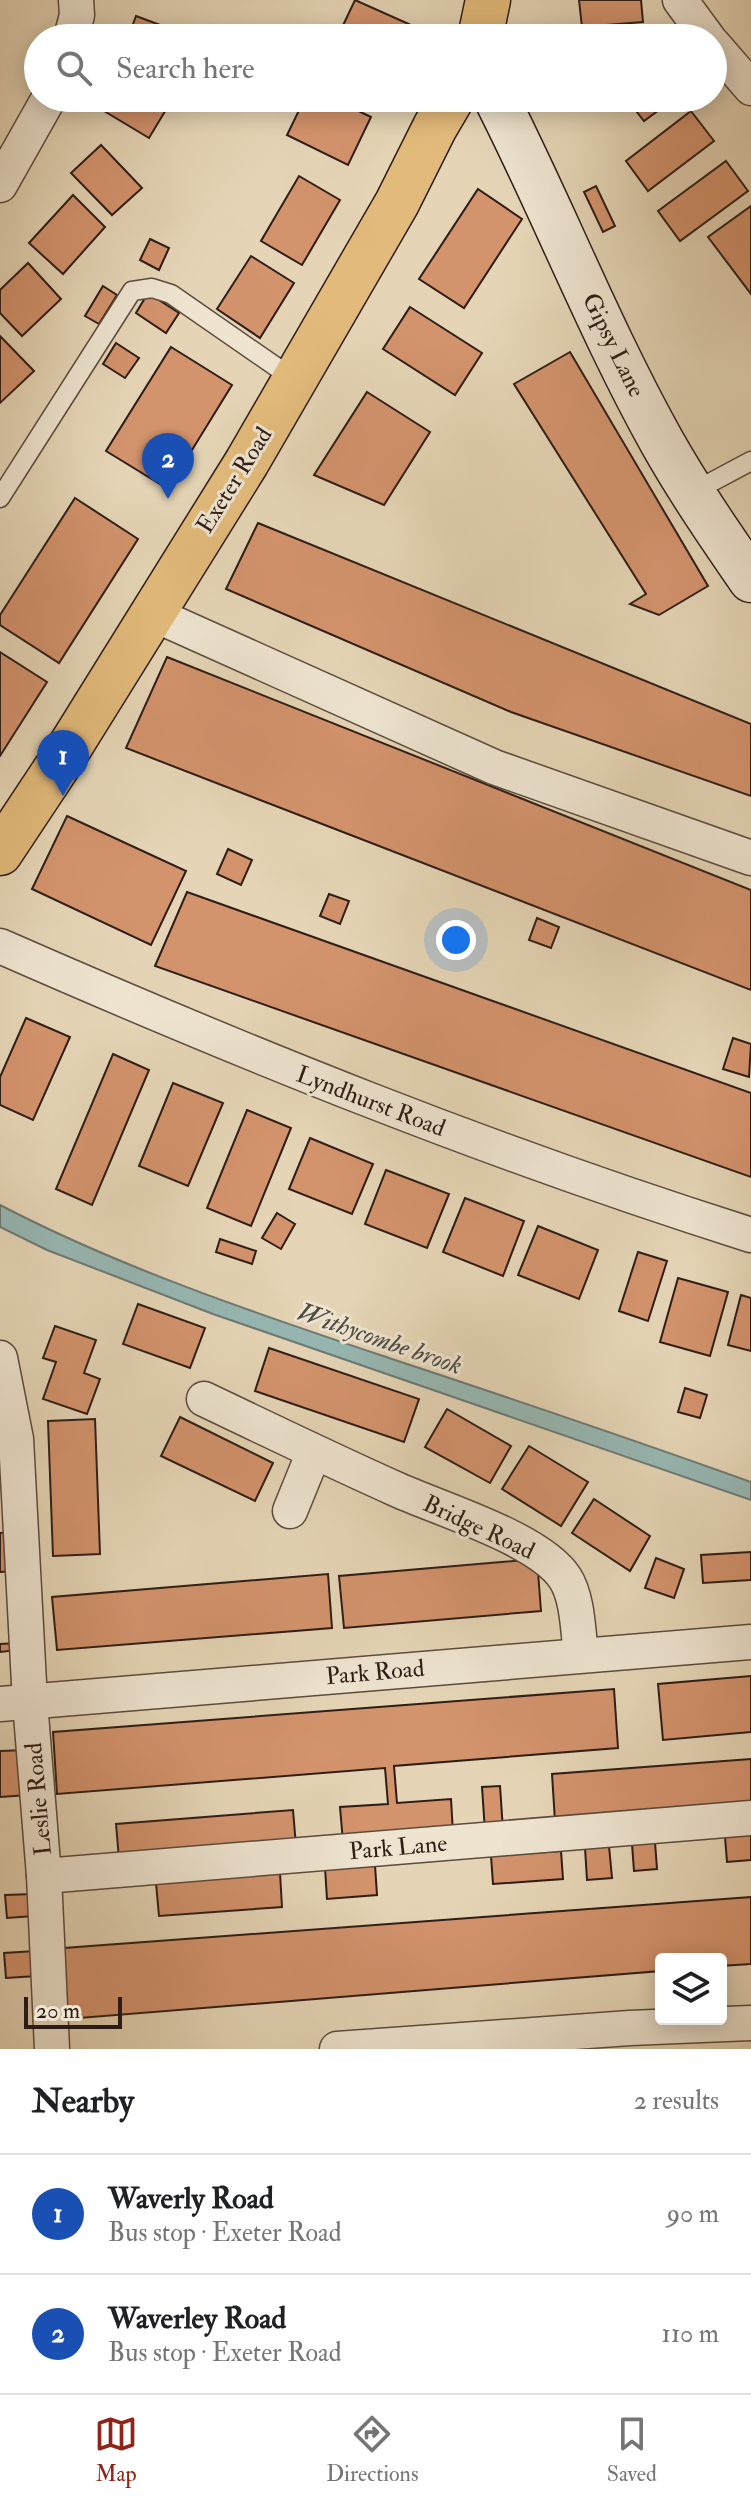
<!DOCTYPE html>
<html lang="en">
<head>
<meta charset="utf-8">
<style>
	body { margin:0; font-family:"IM FELL Double Pica",serif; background:#f2f2f2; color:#202124 }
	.controls { position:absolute; right:24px; bottom:24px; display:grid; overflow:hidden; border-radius:8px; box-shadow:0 4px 20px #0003 }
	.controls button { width:72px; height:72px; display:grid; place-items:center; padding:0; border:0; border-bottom:2px solid #e0e0e0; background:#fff; color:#202124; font:40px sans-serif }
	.scale { position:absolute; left:24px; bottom:20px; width:98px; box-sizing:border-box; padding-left:8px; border:4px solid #2e1d16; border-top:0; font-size:22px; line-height:28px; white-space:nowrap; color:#2e1d16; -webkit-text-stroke:6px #eee4d0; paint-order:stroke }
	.you { position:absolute; left:456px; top:940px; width:28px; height:28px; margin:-20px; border:6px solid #fff; border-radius:50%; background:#1a73e8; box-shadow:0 0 0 12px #1a73e833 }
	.badge { display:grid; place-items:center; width:52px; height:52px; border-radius:50%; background:#8f2418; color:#fff; font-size:26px; font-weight:700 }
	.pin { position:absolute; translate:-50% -66px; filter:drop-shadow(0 2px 4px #0008) }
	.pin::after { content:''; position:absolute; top:42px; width:28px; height:24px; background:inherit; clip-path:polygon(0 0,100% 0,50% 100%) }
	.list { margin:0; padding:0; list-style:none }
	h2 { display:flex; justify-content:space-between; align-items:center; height:104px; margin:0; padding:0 32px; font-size:34px }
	h2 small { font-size:26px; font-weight:400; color:#757577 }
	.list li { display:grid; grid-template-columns:52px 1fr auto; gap:24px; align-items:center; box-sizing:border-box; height:120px; padding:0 32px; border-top:2px solid #e0e0e0 }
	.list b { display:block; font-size:30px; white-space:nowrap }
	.list p { margin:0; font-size:26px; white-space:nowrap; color:#757577 }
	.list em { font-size:26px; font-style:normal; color:#757577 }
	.icon { flex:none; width:44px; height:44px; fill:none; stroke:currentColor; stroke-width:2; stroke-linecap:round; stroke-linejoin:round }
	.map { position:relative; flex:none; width:751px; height:2049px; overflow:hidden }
	.search { position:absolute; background:#fff; box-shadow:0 4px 20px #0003; left:24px; right:24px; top:24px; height:88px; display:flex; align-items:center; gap:20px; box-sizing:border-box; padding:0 28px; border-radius:44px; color:#757577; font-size:30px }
	.sheet { height:344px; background:#fff }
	nav { display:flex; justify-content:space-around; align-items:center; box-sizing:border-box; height:112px; border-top:2px solid #e0e0e0; background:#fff; font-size:22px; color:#757577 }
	nav a { display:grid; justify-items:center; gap:4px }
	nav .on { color:#8f2418 }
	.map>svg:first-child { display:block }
	.water { fill:#97b8b4; stroke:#6d7a75; stroke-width:2 }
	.building { fill:#d3936d; stroke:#2e1d16; stroke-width:2 }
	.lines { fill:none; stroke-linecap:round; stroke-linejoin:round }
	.lane-casing { stroke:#5c4b3e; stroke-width:21 }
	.street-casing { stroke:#5c4b3e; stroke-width:37 }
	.secondary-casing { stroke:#2e1d16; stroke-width:47 }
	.highway-casing { stroke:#2e1d16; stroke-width:47 }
	.lane { stroke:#eee4d0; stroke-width:18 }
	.street { stroke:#eee4d0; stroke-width:34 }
	.secondary { stroke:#eee4d0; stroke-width:44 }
	.highway { stroke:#e2ba7b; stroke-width:44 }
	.labels { text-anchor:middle; stroke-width:6; stroke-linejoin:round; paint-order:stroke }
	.street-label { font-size:24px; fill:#2e1d16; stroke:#eee4d0 }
	.water-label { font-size:26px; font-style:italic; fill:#4e4c45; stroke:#eee4d0 }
</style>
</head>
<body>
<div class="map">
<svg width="751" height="2049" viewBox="0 0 751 2049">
	<rect width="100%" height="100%" fill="#e5d5b6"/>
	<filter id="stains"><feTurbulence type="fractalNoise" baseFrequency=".0025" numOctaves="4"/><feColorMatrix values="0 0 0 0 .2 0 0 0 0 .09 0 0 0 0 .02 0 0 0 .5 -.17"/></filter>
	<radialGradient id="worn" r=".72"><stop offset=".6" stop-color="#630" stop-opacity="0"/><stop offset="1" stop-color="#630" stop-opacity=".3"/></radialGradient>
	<path class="water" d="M0,1205c123,64 258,109 389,153 121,40 242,81 362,124v18l-538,-186 -166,-64 -47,-23z"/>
	<g class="building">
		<polygon points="355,0 411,25 405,38 337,38"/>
		<polygon points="579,0 641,0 643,22 582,27"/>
		<polygon points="136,16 195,38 128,38"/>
		<polygon points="290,27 307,38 284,38"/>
		<polygon points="112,98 162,98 170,103 149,138 104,111"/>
		<polygon points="305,98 332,98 371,117 348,165 287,135"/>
		<polygon points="626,98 675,98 644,121"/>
		<polygon points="691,111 714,141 648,191 626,161"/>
		<polygon points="101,145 142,188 112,215 71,173"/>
		<polygon points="726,161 748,191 680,241 658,211"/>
		<polygon points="299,176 340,200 302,265 261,241"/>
		<polygon points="596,186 615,226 603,232 584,192"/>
		<polygon points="478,189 522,219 464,308 419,279"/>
		<polygon points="73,195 105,227 63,274 29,243"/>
		<polygon points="751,206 751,294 708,237"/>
		<polygon points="150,239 169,248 159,270 140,260"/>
		<polygon points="251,256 294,283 260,338 217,309"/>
		<polygon points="28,263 61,299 22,336 0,313 0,290"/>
		<polygon points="103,286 117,295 99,324 85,316"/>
		<polygon points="148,293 179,313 166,333 136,313"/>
		<polygon points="410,307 482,353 455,395 383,349"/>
		<polygon points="0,336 34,371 0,403"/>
		<polygon points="116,343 139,358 125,378 103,364"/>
		<polygon points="171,347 232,385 168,489 106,451"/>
		<polygon points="570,352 708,586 659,615 630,604 646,594 514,384"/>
		<polygon points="367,392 430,432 384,505 314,475"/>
		<polygon points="75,498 138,539 59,663 0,625 0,615"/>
		<polygon points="258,523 751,724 751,796 511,712 226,589"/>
		<polygon points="0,652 47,682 0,756"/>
		<polygon points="167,657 751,890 751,990 126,748"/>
		<polygon points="67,816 186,871 151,945 32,889"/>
		<polygon points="228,849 252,860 241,885 217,874"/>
		<polygon points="187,892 751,1093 751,1177 155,966"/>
		<polygon points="329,894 349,901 340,924 320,916"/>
		<polygon points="537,918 559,927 551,948 529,940"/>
		<polygon points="26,1018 70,1037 33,1120 0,1105 0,1077"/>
		<polygon points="733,1038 751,1044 749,1077 723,1069"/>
		<polygon points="113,1054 149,1070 92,1205 56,1189"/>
		<polygon points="173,1083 223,1103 188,1186 139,1166"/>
		<polygon points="247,1110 291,1128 251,1226 207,1208"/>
		<polygon points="310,1138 373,1164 352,1214 289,1189"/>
		<polygon points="386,1170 449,1194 427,1248 365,1224"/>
		<polygon points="465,1198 524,1221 503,1276 443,1252"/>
		<polygon points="277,1213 295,1224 281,1249 262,1238"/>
		<polygon points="538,1226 598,1250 579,1299 518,1275"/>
		<polygon points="220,1239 256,1251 252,1264 216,1252"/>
		<polygon points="638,1252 667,1261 648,1321 619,1311"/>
		<polygon points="678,1278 728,1292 710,1356 660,1342"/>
		<polygon points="741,1295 751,1298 751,1351 728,1345"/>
		<polygon points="138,1304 205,1328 190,1368 123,1344"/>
		<polygon points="55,1326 96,1340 84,1373 100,1379 87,1414 43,1399 56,1362 43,1358"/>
		<polygon points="269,1348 419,1399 404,1442 255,1391"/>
		<polygon points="685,1388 707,1395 700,1418 678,1412"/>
		<polygon points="447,1409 511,1446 490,1483 425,1447"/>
		<polygon points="180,1417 273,1463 255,1501 161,1456"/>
		<polygon points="95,1419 100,1554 53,1556 48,1421"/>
		<polygon points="529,1446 588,1482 561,1526 502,1489"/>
		<polygon points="594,1499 650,1536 630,1571 572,1533"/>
		<polygon points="15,1532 18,1571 0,1572 0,1533"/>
		<polygon points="751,1552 751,1580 703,1583 701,1555"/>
		<polygon points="656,1558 684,1569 674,1598 645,1588"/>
		<polygon points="537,1559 541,1611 344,1628 339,1576"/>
		<polygon points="328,1574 332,1628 57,1650 52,1597"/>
		<polygon points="16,1643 17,1650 0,1652 0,1644"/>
		<polygon points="751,1676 751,1732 663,1740 658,1684"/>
		<polygon points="614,1689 618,1748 394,1766 397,1803 451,1799 453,1833 343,1842 340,1807 388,1804 385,1768 57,1794 53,1732"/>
		<polygon points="25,1750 28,1795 0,1797 0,1751"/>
		<polygon points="751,1759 751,1806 555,1821 552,1774"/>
		<polygon points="500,1786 503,1830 485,1831 482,1787"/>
		<polygon points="293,1810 296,1846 119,1859 116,1824"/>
		<polygon points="751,1835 751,1860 727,1862 725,1837"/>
		<polygon points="655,1842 657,1869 634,1871 632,1844"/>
		<polygon points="609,1846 612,1878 587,1880 585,1848"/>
		<polygon points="561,1851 563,1879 493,1884 491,1856"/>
		<polygon points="375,1865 377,1895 327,1899 325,1868"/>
		<polygon points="280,1873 282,1907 159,1916 156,1883"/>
		<polygon points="33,1894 34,1916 7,1918 5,1895"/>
		<polygon points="751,1897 751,1964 721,1966 721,1959 661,1959 661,1971 67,2019 64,1948"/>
		<polygon points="35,1951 37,1976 6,1978 4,1953"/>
	</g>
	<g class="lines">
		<defs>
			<g id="lane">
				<polyline points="691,493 751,461"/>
				<polyline points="0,498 132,291 152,288 171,294 295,380"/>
			</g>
			<g id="street">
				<polyline points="680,0 708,38"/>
				<polyline points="71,38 77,15 76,0"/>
				<polyline points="713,44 751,88"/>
				<polyline points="0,185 49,98"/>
				<polyline points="151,613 494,767 751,858"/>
				<path d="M0,946c246,108 494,208 751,289"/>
				<polyline points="0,1358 16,1439 30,1702 44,1876 52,2049"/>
				<path d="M204,1399c65,31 129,62 194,91 42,19 142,49 167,88 13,20 13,54 16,77"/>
				<polyline points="290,1511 314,1452"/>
				<polyline points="0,1704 751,1642"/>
				<polyline points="44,1876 751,1818"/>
				<polyline points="337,2049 630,2028 751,2023"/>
			</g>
			<path id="secondary" d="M496,98c58,114 104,233 166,344 27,48 58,93 89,138"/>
			<g id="highway">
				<polyline points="480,38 488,0"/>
				<polyline points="0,853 61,761 247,462 397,203 435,127 452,98"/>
			</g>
		</defs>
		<use href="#lane" class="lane-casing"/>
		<use href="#street" class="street-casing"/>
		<use href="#secondary" class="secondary-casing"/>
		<use href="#highway" class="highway-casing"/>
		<use href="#lane" class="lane"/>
		<use href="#street" class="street"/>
		<use href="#secondary" class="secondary"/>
		<use href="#highway" class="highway"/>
	</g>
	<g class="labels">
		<g class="street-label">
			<text transform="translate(614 345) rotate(64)" y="8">Gipsy Lane</text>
			<text transform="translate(234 480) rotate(-58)" y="8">Exeter Road</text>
			<text transform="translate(371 1101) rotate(21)" y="8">Lyndhurst Road</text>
			<text transform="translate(479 1527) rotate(25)" y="8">Bridge Road</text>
			<text transform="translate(375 1672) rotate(-5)" y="8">Park Road</text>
			<text transform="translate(38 1799) rotate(-95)" y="8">Leslie Road</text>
			<text transform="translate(398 1847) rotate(-5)" y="8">Park Lane</text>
		</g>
		<g class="water-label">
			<text transform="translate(380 1338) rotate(19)" y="9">Withycombe brook</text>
		</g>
	</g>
	<rect width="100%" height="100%" filter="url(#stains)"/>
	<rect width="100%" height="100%" fill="url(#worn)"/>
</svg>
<div class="controls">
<button><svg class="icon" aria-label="layers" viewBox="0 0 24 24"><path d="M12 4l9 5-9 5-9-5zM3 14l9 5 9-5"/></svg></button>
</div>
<div class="scale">20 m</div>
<div class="you"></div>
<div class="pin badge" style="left:63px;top:796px;background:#1a4fb4">1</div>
<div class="pin badge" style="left:168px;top:499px;background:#1a4fb4">2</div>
<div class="search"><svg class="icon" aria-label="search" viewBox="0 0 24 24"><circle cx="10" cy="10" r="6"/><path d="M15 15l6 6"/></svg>Search here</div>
</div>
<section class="sheet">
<h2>Nearby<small>2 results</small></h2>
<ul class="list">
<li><span class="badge" style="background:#1a4fb4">1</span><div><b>Waverly Road</b><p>Bus stop · Exeter Road</p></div><em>90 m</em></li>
<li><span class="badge" style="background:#1a4fb4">2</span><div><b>Waverley Road</b><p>Bus stop · Exeter Road</p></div><em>110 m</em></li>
</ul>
</section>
<nav>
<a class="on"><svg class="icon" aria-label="map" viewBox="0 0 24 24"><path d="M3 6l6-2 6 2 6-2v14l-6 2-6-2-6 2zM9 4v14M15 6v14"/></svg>Map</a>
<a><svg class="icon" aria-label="directions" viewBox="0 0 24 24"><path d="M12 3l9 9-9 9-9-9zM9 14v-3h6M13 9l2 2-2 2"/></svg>Directions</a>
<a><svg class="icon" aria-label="saved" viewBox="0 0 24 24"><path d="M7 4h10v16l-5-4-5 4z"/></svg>Saved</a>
</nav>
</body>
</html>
